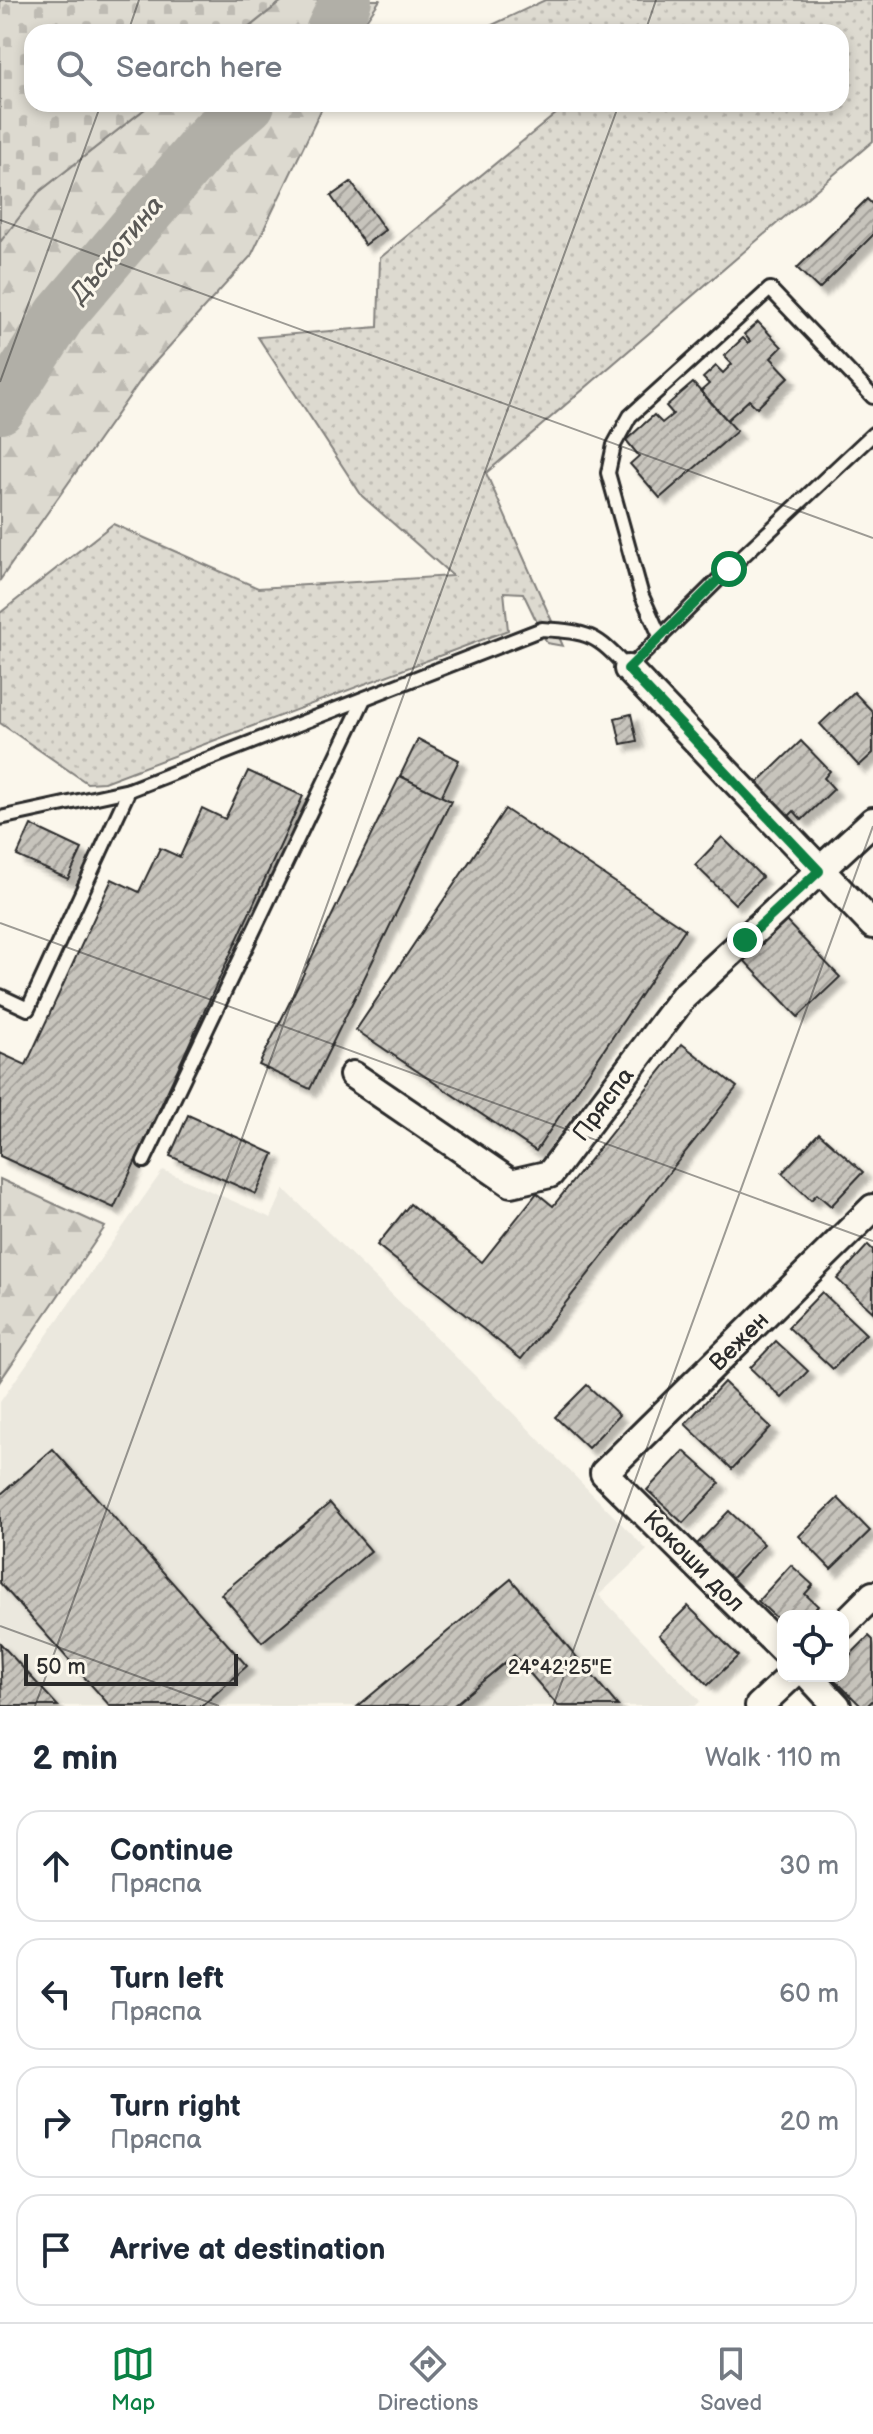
<!DOCTYPE html>
<html lang="en">
<head>
<meta charset="utf-8">
<style>
	body { margin:0; font-family:"Balsamiq Sans",sans-serif; background:#f2f2f3; color:#1f2937 }
	.controls { position:absolute; right:24px; bottom:24px; display:grid; overflow:hidden; border-radius:16px; box-shadow:0 4px 12px #0003 }
	.controls button { width:72px; height:72px; display:grid; place-items:center; padding:0; border:0; border-bottom:2px solid #e0e1e3; background:#fff; color:#1f2937; font:40px sans-serif }
	.scale { position:absolute; left:24px; bottom:20px; width:214px; box-sizing:border-box; padding-left:8px; border:4px solid #2b2b2b; border-top:0; font-size:22px; line-height:28px; white-space:nowrap; color:#2b2b2b; -webkit-text-stroke:6px #fbf7ec; paint-order:stroke }
	.stop { position:absolute; width:24px; height:24px; margin:-18px; border:6px solid #0b8043; border-radius:50%; background:#fff }
	.stop.end { background:#0b8043; border-color:#fff; box-shadow:0 2px 8px #0008 }
	.list { margin:0; padding:0; list-style:none }
	h2 { display:flex; justify-content:space-between; align-items:center; height:104px; margin:0; padding:0 32px; font-size:34px }
	h2 small { font-size:26px; font-weight:400; color:#747a83 }
	.list li { display:grid; grid-template-columns:52px 1fr auto; gap:24px; align-items:center; box-sizing:border-box; height:112px; margin:0 16px 16px; padding:0 16px; border:2px solid #e0e1e3; border-radius:24px }
	.list b { display:block; font-size:30px; white-space:nowrap }
	.list p { margin:0; font-size:26px; white-space:nowrap; color:#747a83 }
	.list em { font-size:26px; font-style:normal; color:#747a83 }
	.icon { flex:none; width:44px; height:44px; fill:none; stroke:currentColor; stroke-width:2; stroke-linecap:round; stroke-linejoin:round }
	.map { position:relative; flex:none; width:873px; height:1706px; overflow:hidden }
	.search { position:absolute; background:#fff; box-shadow:0 4px 12px #0003; left:24px; right:24px; top:24px; height:88px; display:flex; align-items:center; gap:20px; box-sizing:border-box; padding:0 28px; border-radius:24px; color:#747a83; font-size:30px }
	.sheet { height:616px; background:#fff }
	nav { display:flex; justify-content:space-around; align-items:center; box-sizing:border-box; height:112px; border-top:2px solid #e0e1e3; background:#fff; font-size:22px; color:#747a83 }
	nav a { display:grid; justify-items:center; gap:4px }
	nav .on { color:#0b8043 }
	.map>svg:first-child { display:block }
	.built { fill:#ebe8de }
	.grass { fill:url(#grass-dots); stroke:#84827e; stroke-width:2 }
	.forest { fill:url(#forest-firs); stroke:#84827e; stroke-width:2 }
	.cemetery { fill:url(#cemetery-stones); stroke:#84827e; stroke-width:2 }
	.lines { fill:none; stroke-linecap:round; stroke-linejoin:round }
	.river { stroke:#b1afa7; stroke-width:52 }
	.building { fill:url(#building-hatch); stroke:#2b2b2b; stroke-width:2; filter:url(#shadow) }
	.service-casing { stroke:#2b2b2b; stroke-width:18 }
	.minor-casing { stroke:#2b2b2b; stroke-width:32 }
	.service { stroke:#fbf7ec; stroke-width:12 }
	.minor { stroke:#fbf7ec; stroke-width:26 }
	.route { stroke:#0b8043; stroke-width:10 }
	.ticks { fill:none; stroke:#2b2b2b; stroke-width:2; stroke-opacity:0.45 }
	.labels { text-anchor:middle; stroke-width:6; stroke-linejoin:round; paint-order:stroke }
	.street-label { font-size:24px; fill:#2b2b2b; stroke:#fbf7ec }
	.water-label { font-size:26px; font-style:italic; fill:#5a5956; stroke:#fbf7ec }
	.ticks-label { font-size:20px; text-anchor:middle; fill:#2b2b2b; stroke:#fbf7ec; stroke-width:6; stroke-linejoin:round; paint-order:stroke }
</style>
</head>
<body>
<div class="map">
<svg width="873" height="1706" viewBox="0 0 873 1706">
	<defs>
		<pattern id="grass-dots" width="8" height="8" patternUnits="userSpaceOnUse" patternTransform="scale(2)"><rect width="8" height="8" fill="#dddad0"/><path d="M2 2h.1M6 6h.1" fill="none" stroke="#bebbb3" stroke-width="1.8" stroke-linecap="round"/></pattern>
		<pattern id="forest-firs" width="22" height="20" patternUnits="userSpaceOnUse" patternTransform="scale(2)"><rect width="22" height="20" fill="#dddad0"/><path d="M5 1l3.5 6h-7zM16 11l3.5 6h-7z" fill="#bebbb3"/></pattern>
		<pattern id="cemetery-stones" width="16" height="16" patternUnits="userSpaceOnUse" patternTransform="scale(2)"><rect width="16" height="16" fill="#dddad0"/><path d="M2 7V4a2 2 0 0 1 4 0v3zM10 15v-3a2 2 0 0 1 4 0v3z" fill="#bebbb3"/></pattern>
		<pattern id="building-hatch" width="6" height="6" patternUnits="userSpaceOnUse" patternTransform="scale(2)"><rect width="6" height="6" fill="#c7c4bc"/><path d="M-1 1l2-2M0 6l6-6M5 7l2-2" fill="none" stroke="#a29f99"/></pattern>
		<filter id="shadow"><feDropShadow dx="7" dy="7" stdDeviation="2" flood-color="#0004"/></filter>
	</defs>
	<rect width="100%" height="100%" fill="#fbf7ec"/>
	<filter id="ink" filterUnits="userSpaceOnUse"><feTurbulence type="fractalNoise" baseFrequency=".0125" numOctaves="2"/><feDisplacementMap in="SourceGraphic" scale="16" xChannelSelector="R" yChannelSelector="G"/><feConvolveMatrix kernelMatrix="1 2 1 2 8 2 1 2 1" color-interpolation-filters="sRGB"/></filter>
	<g filter="url(#ink)">
		<polygon class="built" points="163,1170 271,1218 284,1189 510,1410 647,1550 599,1595 700,1701 694,1706 0,1706 0,1402"/>
		<polygon class="grass" points="545,0 873,0 873,141 486,473 563,646 547,643 523,593 504,592 508,630 104,782 87,783 0,723 0,613 113,524 258,588 453,576 362,496 258,337 378,327 380,258 568,104 841,104 841,32 497,32 490,26"/>
		<g class="forest">
			<polygon points="283,0 380,0 358,32 243,32"/>
			<polygon points="151,104 324,104 251,256 148,370 0,580 0,242 39,192"/>
			<polygon points="0,1179 105,1227 0,1381"/>
		</g>
		<polygon class="cemetery" points="0,0 283,0 243,32 32,32 32,104 151,104 39,192 0,242"/>
		<g class="lines">
			<g class="river">
				<polyline points="331,32 346,0"/>
				<polyline points="0,408 61,314 213,135 249,104"/>
			</g>
		</g>
		<g class="building">
			<polygon points="351,182 385,230 365,245 331,196"/>
			<polygon points="867,199 873,205 873,235 819,289 797,268"/>
			<polygon points="758,322 782,347 771,358 789,377 757,408 749,400 727,420 701,391 709,384 703,378 716,366 723,373 732,364 724,356 743,338 748,343 750,341 744,334"/>
			<polygon points="693,383 737,431 660,498 630,464 639,456 626,440 654,415 662,423 673,414 666,406"/>
			<polygon points="854,692 873,712 873,753 859,766 820,724"/>
			<polygon points="631,714 637,741 621,744 615,718"/>
			<polygon points="418,739 459,760 441,797 400,776"/>
			<polygon points="801,741 830,771 824,778 834,789 802,820 794,811 788,817 756,784"/>
			<polygon points="248,771 303,796 114,1208 0,1156 0,1053 26,1065 112,879 139,892 160,848 180,857 202,808 225,819"/>
			<polygon points="400,776 451,801 310,1089 259,1065"/>
			<polygon points="505,809 685,929 536,1151 356,1030"/>
			<polygon points="31,825 82,849 68,879 17,856"/>
			<polygon points="722,837 762,877 735,904 695,865"/>
			<polygon points="782,917 840,977 798,1017 740,956"/>
			<polygon points="682,1044 737,1087 521,1359 377,1245 410,1204 482,1262 537,1193 553,1206"/>
			<polygon points="188,1115 274,1154 256,1194 170,1156"/>
			<polygon points="819,1133 863,1172 831,1206 817,1194 811,1200 782,1173"/>
			<polygon points="868,1245 873,1250 873,1312 837,1279"/>
			<polygon points="822,1292 866,1334 833,1369 788,1327"/>
			<polygon points="776,1341 808,1371 782,1398 750,1368"/>
			<polygon points="724,1382 771,1427 732,1469 685,1424"/>
			<polygon points="587,1385 619,1415 588,1448 555,1417"/>
			<polygon points="53,1449 247,1666 202,1706 110,1706 0,1583 0,1495"/>
			<polygon points="684,1451 720,1483 683,1523 647,1490"/>
			<polygon points="838,1498 870,1531 831,1569 799,1536"/>
			<polygon points="330,1503 371,1551 262,1642 221,1594"/>
			<polygon points="729,1511 764,1544 731,1579 696,1545"/>
			<polygon points="791,1565 813,1585 805,1594 818,1606 809,1616 783,1616 783,1624 758,1601"/>
			<polygon points="511,1579 618,1706 558,1706 514,1655 453,1706 358,1706"/>
			<polygon points="688,1606 738,1656 708,1685 659,1635"/>
			<polygon points="869,1636 873,1640 873,1700 867,1706 861,1706 831,1676 843,1676 843,1662"/>
			<polygon points="0,1643 58,1706 2,1706"/>
		</g>
		<g class="lines">
			<defs>
				<g id="service">
					<polyline points="661,638 642,596 608,473 614,445 630,416 770,289 873,397"/>
					<polyline points="0,818 129,790"/>
					<path d="M0,996l28,13 101,-219 413,-161c47,3 54,5 86,40l101,-100 144,-135"/>
					<polyline points="144,1161 364,699"/>
				</g>
				<g id="minor">
					<polyline points="628,669 873,925"/>
					<polyline points="353,1075 511,1183 550,1174 683,997 873,821"/>
					<polyline points="843,1625 873,1595"/>
					<polyline points="783,1650 604,1473 873,1208"/>
					<polyline points="809,1676 837,1706"/>
					<polyline points="759,1706 791,1676"/>
				</g>
			</defs>
			<use href="#service" class="service-casing"/>
			<use href="#minor" class="minor-casing"/>
			<use href="#service" class="service"/>
			<use href="#minor" class="minor"/>
		</g>
	</g>
	<g class="lines" filter="url(#ink)">
		<polyline class="route" points="729,569 628,669 819,871 745,940"/>
	</g>
	<path class="ticks" d="M128,32l11,-32M645,32l11,-32M0,220l873,318M0,382l101,-278M0,923l873,318M0,1626l219,80M35,1706l584,-1602M553,1706l320,-880"/>
	<g class="labels">
		<g class="street-label">
			<text transform="translate(603 1104) rotate(-53)" y="8">Пряспа</text>
			<text transform="translate(739 1341) rotate(-45)" y="8">Вежен</text>
			<text transform="translate(694 1561) rotate(45)" y="8">Кокоши дол</text>
		</g>
		<g class="water-label">
			<text transform="translate(116 249) rotate(-50)" y="9">Дъскотина</text>
		</g>
	</g>
	<g class="ticks-label">
		<text x="560" y="1674">24°42'25"E</text>
	</g>
</svg>
<div class="controls">
<button><svg class="icon" aria-label="locate" viewBox="0 0 24 24"><circle cx="12" cy="12" r="6"/><path d="M12 2v4M12 18v4M2 12h4M18 12h4"/></svg></button>
</div>
<div class="scale">50 m</div>
<div class="stop" style="left:729px;top:569px"></div>
<div class="stop end" style="left:745px;top:940px"></div>
<div class="search"><svg class="icon" aria-label="search" viewBox="0 0 24 24"><circle cx="10" cy="10" r="6"/><path d="M15 15l6 6"/></svg>Search here</div>
</div>
<section class="sheet">
<h2>2 min<small>Walk · 110 m</small></h2>
<ul class="list">
<li><svg class="icon" aria-label="ahead" viewBox="0 0 24 24"><path d="M12 20V5M6 11l6-6 6 6"/></svg><div><b>Continue</b><p>Пряспа</p></div><em>30 m</em></li>
<li><svg class="icon" aria-label="left" viewBox="0 0 24 24"><path d="M17 20v-9H6M10 6l-5 5 5 5"/></svg><div><b>Turn left</b><p>Пряспа</p></div><em>60 m</em></li>
<li><svg class="icon" aria-label="right" viewBox="0 0 24 24"><path d="M7 20v-9h11M14 6l5 5-5 5"/></svg><div><b>Turn right</b><p>Пряспа</p></div><em>20 m</em></li>
<li><svg class="icon" aria-label="arrive" viewBox="0 0 24 24"><path d="M6 21V4h12l-3 4 3 4H6"/></svg><div><b>Arrive at destination</b></div></li>
</ul>
</section>
<nav>
<a class="on"><svg class="icon" aria-label="map" viewBox="0 0 24 24"><path d="M3 6l6-2 6 2 6-2v14l-6 2-6-2-6 2zM9 4v14M15 6v14"/></svg>Map</a>
<a><svg class="icon" aria-label="directions" viewBox="0 0 24 24"><path d="M12 3l9 9-9 9-9-9zM9 14v-3h6M13 9l2 2-2 2"/></svg>Directions</a>
<a><svg class="icon" aria-label="saved" viewBox="0 0 24 24"><path d="M7 4h10v16l-5-4-5 4z"/></svg>Saved</a>
</nav>
</body>
</html>
